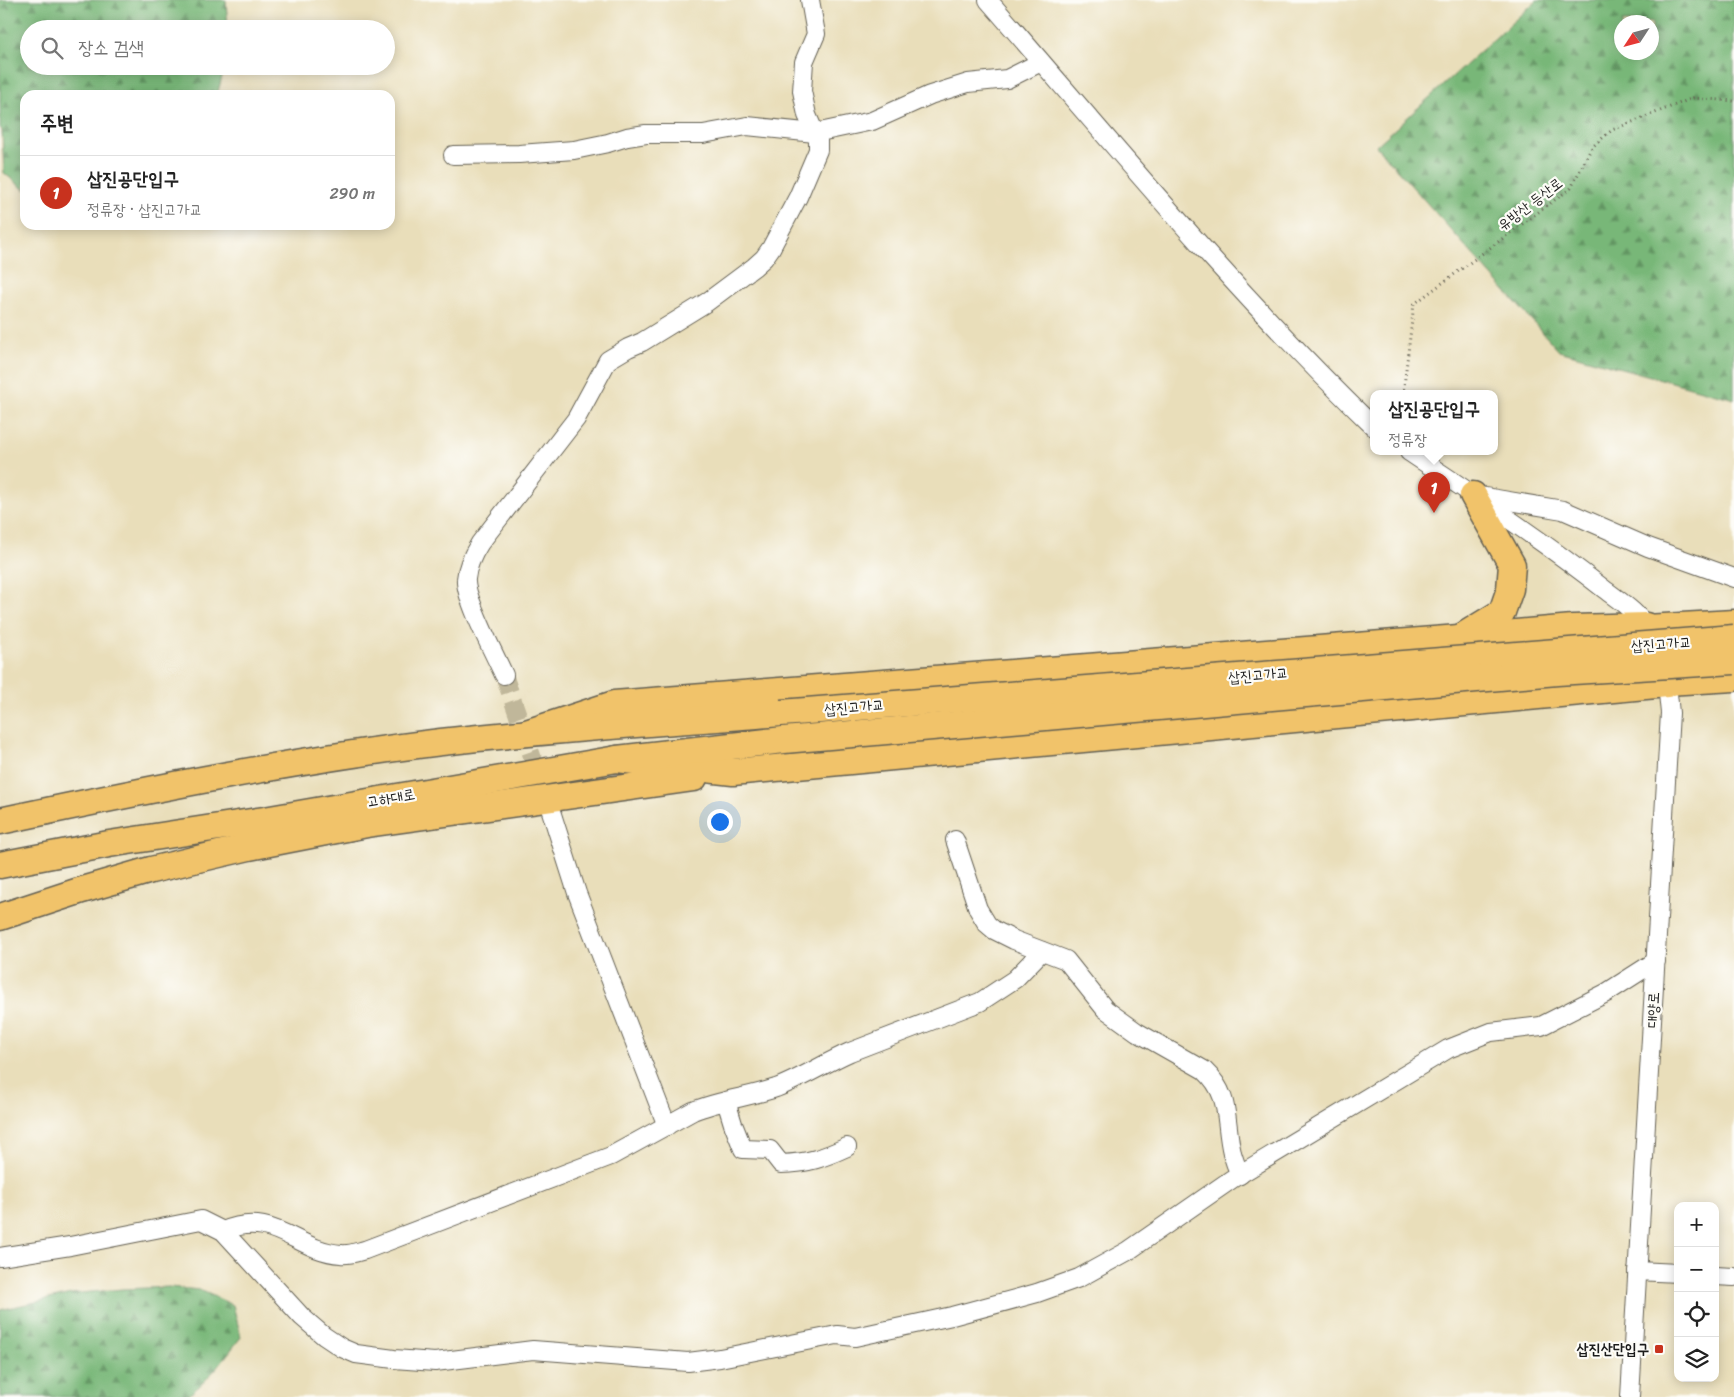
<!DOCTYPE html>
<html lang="ko">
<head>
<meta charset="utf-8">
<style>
	body { margin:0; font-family:Sriracha,"Poor Story",sans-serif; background:#f2f2f2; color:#222 }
	.controls { position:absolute; right:15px; bottom:15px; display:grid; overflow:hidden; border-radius:10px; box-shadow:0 2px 12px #0003 }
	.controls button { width:45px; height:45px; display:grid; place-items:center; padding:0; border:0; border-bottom:1px solid #e0e0e0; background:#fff; color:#222; font:25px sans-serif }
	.compass { position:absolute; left:1614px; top:15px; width:45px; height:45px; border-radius:50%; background:#fff; box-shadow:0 2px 12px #0003; rotate:234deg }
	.you { position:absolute; left:719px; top:821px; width:18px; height:18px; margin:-12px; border:4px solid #fff; border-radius:50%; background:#1a73e8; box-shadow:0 0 0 8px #1a73e833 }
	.badge { display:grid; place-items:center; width:32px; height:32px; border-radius:50%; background:#c8321e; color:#fff; font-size:16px; font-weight:700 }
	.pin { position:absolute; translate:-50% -41px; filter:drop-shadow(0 1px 2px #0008) }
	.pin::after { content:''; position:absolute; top:26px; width:18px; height:15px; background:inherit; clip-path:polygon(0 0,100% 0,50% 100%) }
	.popup { position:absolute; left:1370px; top:390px; width:128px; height:65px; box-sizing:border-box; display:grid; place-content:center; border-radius:10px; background:#fff; filter:drop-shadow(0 1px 4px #0005); font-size:16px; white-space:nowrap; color:#767676 }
	.popup b { font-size:19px; color:#222 }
	.popup::after { content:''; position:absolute; left:50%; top:100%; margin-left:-10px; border:10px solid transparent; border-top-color:#fff }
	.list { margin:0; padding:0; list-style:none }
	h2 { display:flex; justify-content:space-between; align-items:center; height:65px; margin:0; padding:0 20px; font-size:21px }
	h2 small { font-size:16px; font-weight:400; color:#767676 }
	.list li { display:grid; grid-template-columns:32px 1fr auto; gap:15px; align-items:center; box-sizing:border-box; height:75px; padding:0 20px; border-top:1px solid #e0e0e0 }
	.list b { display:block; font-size:19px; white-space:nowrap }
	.list p { margin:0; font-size:16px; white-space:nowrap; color:#767676 }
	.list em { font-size:16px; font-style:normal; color:#767676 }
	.icon { flex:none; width:28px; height:28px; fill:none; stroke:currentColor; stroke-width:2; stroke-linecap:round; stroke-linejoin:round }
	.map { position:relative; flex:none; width:1734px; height:1397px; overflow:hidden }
	.search { position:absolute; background:#fff; box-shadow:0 2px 12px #0003; left:20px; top:20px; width:375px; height:55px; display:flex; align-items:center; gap:12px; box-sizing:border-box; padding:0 18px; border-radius:28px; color:#767676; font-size:19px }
	.panel { position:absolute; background:#fff; box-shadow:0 2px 12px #0003; left:20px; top:90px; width:375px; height:140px; border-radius:15px }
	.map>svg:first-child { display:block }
	.forest { fill:url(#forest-firs); stroke:#4a6a4a; fill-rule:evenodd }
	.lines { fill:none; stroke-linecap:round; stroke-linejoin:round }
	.minor-tunnel { stroke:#c0b79a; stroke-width:18; stroke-dasharray:18 9; stroke-linecap:butt }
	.minor-casing { stroke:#646053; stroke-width:20 }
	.major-casing { stroke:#646053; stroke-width:25 }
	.highway-casing { stroke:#646053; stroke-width:29 }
	.path { stroke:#646053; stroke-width:3; stroke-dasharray:1 4; stroke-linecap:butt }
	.minor { stroke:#fff; stroke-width:18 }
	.major { stroke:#f1c36a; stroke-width:22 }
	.highway { stroke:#f1c36a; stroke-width:26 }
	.highway-bridge-casing { stroke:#646053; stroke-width:29; stroke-linecap:butt }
	.highway-bridge { stroke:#f1c36a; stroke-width:26 }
	.poi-dot { fill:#c8321e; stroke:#fdfcf7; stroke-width:2 }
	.labels { text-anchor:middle; stroke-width:4.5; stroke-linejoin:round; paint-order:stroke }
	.street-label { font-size:15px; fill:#1c1c1c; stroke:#fdfcf7 }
	.poi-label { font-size:15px; font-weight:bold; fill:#1c1c1c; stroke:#fdfcf7; text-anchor:end }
</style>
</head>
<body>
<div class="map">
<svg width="1734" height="1397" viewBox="0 0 1734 1397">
	<defs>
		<pattern id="forest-firs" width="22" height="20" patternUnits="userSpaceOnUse" patternTransform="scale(1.25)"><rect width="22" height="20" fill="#78b778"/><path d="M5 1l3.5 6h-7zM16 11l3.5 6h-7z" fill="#629462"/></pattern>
	</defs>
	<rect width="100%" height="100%" fill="#fdfcf7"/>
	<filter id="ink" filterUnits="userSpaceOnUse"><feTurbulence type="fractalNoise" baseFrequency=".02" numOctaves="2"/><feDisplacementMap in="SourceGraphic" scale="10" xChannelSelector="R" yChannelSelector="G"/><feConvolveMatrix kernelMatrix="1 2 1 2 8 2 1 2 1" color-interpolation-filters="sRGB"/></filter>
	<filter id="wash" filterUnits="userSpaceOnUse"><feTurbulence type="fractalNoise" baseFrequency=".0096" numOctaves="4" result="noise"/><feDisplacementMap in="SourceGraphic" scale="20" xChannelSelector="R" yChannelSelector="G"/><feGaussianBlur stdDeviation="1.12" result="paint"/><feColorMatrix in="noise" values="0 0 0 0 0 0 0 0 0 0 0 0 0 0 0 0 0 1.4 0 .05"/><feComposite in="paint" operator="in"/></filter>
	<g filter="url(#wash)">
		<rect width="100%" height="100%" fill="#e9deba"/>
		<g class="forest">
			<polygon points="0,0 226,0 228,29 29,29 29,66 225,66 217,95 25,95 25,190 4,173 2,130 0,128"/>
			<path d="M1537,0h197v399l-175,-48 -183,-205zM1622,22h30v30h-30z"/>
			<path d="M169,1287l31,3 33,15 8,32c-17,22 -33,44 -55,60h-186v-87l71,-16 51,-5z"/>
		</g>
	</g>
	<g filter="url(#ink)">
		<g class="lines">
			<polyline class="minor-tunnel" points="504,675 550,808"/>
			<defs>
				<g id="minor">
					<path d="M988,0c126,145 248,294 386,427"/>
					<polyline points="453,155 519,154 574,150 608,143 627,137 646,134 703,134 747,126 815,133 872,121 930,95 968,83 1007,79 1041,62"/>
					<path d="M1409,452c66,44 133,88 195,137 13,10 38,26 44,42"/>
					<polyline points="1479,496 1563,510 1648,547 1734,578"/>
					<path d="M504,675c-9,-20 -40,-78 -38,-96 1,-13 7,-25 14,-36l96,-124 32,-59 20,-12 14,-6 65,-40 47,-35 10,-9 7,-10 27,-51 20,-47v-10l-11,-25 -5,-24 2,-29 12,-28 -6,-34"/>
					<polyline points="550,808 577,893 667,1126"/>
					<path d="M955,840l23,69 9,15 7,6 20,10 52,20 39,49 32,23 67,38c28,26 20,50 28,83 2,7 5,15 8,22"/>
					<path d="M726,1101l7,23 10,25 27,1 11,14c28,-1 42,-6 66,-17"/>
					<path d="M223,1231c51,-22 73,20 118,23 8,1 16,-2 24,-4l246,-94 82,-45c27,-11 56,-14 83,-23 26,-10 49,-25 74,-36l130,-50 35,-23 27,-28"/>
					<polyline points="0,1257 70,1246 201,1220 223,1231 302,1317 324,1336 342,1348 356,1354 394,1359 435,1362 533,1350 688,1362 720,1358 837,1335 855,1337 952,1316 1037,1293 1079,1278 1128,1251 1232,1179 1448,1049 1491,1032 1541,1026 1606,993 1656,961"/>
					<polyline points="1637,1271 1678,1273"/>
					<polyline points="1715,1276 1734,1277"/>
					<polyline points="1630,1397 1670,713 1667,684 1664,674"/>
				</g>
				<g id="major">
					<polyline points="1646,626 1734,621"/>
					<polyline points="1667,684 1734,680"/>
				</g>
				<g id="highway">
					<polyline points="1463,636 1502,612 1510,589 1512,565 1473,495"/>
					<polyline points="526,733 614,704 1459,638 1573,628 1646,626"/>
					<polyline points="617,759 733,772 1667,684"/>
					<path d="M0,821c146,-31 293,-61 441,-79 113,-13 227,-20 340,-29"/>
					<polyline points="0,865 109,844 264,820 617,759 784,740"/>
					<polyline points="0,917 82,890 151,870 249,847 367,824 694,778"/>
				</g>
			</defs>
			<use href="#minor" class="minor-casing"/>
			<use href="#major" class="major-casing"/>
			<use href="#highway" class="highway-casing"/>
			<polyline class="path" points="1403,394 1414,304 1571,188 1592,147 1612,130 1693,98 1734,101"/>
			<use href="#minor" class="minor"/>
			<use href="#major" class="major"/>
			<use href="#highway" class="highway"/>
			<defs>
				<g id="highway-bridge">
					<polyline points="781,713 1734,638"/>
					<polyline points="784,740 1557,672 1734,661"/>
				</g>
			</defs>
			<use href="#highway-bridge" class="highway-bridge-casing"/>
			<use href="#highway-bridge" class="highway-bridge"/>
		</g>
	</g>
	<rect class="poi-dot" x="1654" y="1344" width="10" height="10" rx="2.5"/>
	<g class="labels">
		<g class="street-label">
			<text transform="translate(1530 204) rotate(-37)" y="5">유방산 등산로</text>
			<text transform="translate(1661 644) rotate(-4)" y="5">삽진고가교</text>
			<text transform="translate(1258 675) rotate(-5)" y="5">삽진고가교</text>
			<text transform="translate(854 707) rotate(-5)" y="5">삽진고가교</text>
			<text transform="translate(391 798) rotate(-10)" y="5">고하대로</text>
			<text transform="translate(1653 1010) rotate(-87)" y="5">대양로</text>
		</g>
		<g class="poi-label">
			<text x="1649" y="1354">삽진산단입구</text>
		</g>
	</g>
</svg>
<div class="controls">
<button>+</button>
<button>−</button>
<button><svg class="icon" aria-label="locate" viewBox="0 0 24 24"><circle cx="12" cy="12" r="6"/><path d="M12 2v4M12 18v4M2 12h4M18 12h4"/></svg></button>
<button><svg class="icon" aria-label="layers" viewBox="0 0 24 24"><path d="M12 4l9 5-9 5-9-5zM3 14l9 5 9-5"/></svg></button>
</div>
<svg class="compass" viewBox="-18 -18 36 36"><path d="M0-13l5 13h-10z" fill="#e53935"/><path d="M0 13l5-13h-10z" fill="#767676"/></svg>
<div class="you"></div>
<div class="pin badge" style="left:1434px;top:513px">1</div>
<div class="popup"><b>삽진공단입구</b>정류장</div>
<div class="search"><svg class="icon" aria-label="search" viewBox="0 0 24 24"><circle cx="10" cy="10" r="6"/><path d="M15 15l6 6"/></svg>장소 검색</div>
<section class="panel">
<h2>주변<small></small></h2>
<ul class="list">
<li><span class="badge">1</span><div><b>삽진공단입구</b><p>정류장 · 삽진고가교</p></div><em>290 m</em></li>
</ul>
</section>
</div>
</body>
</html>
